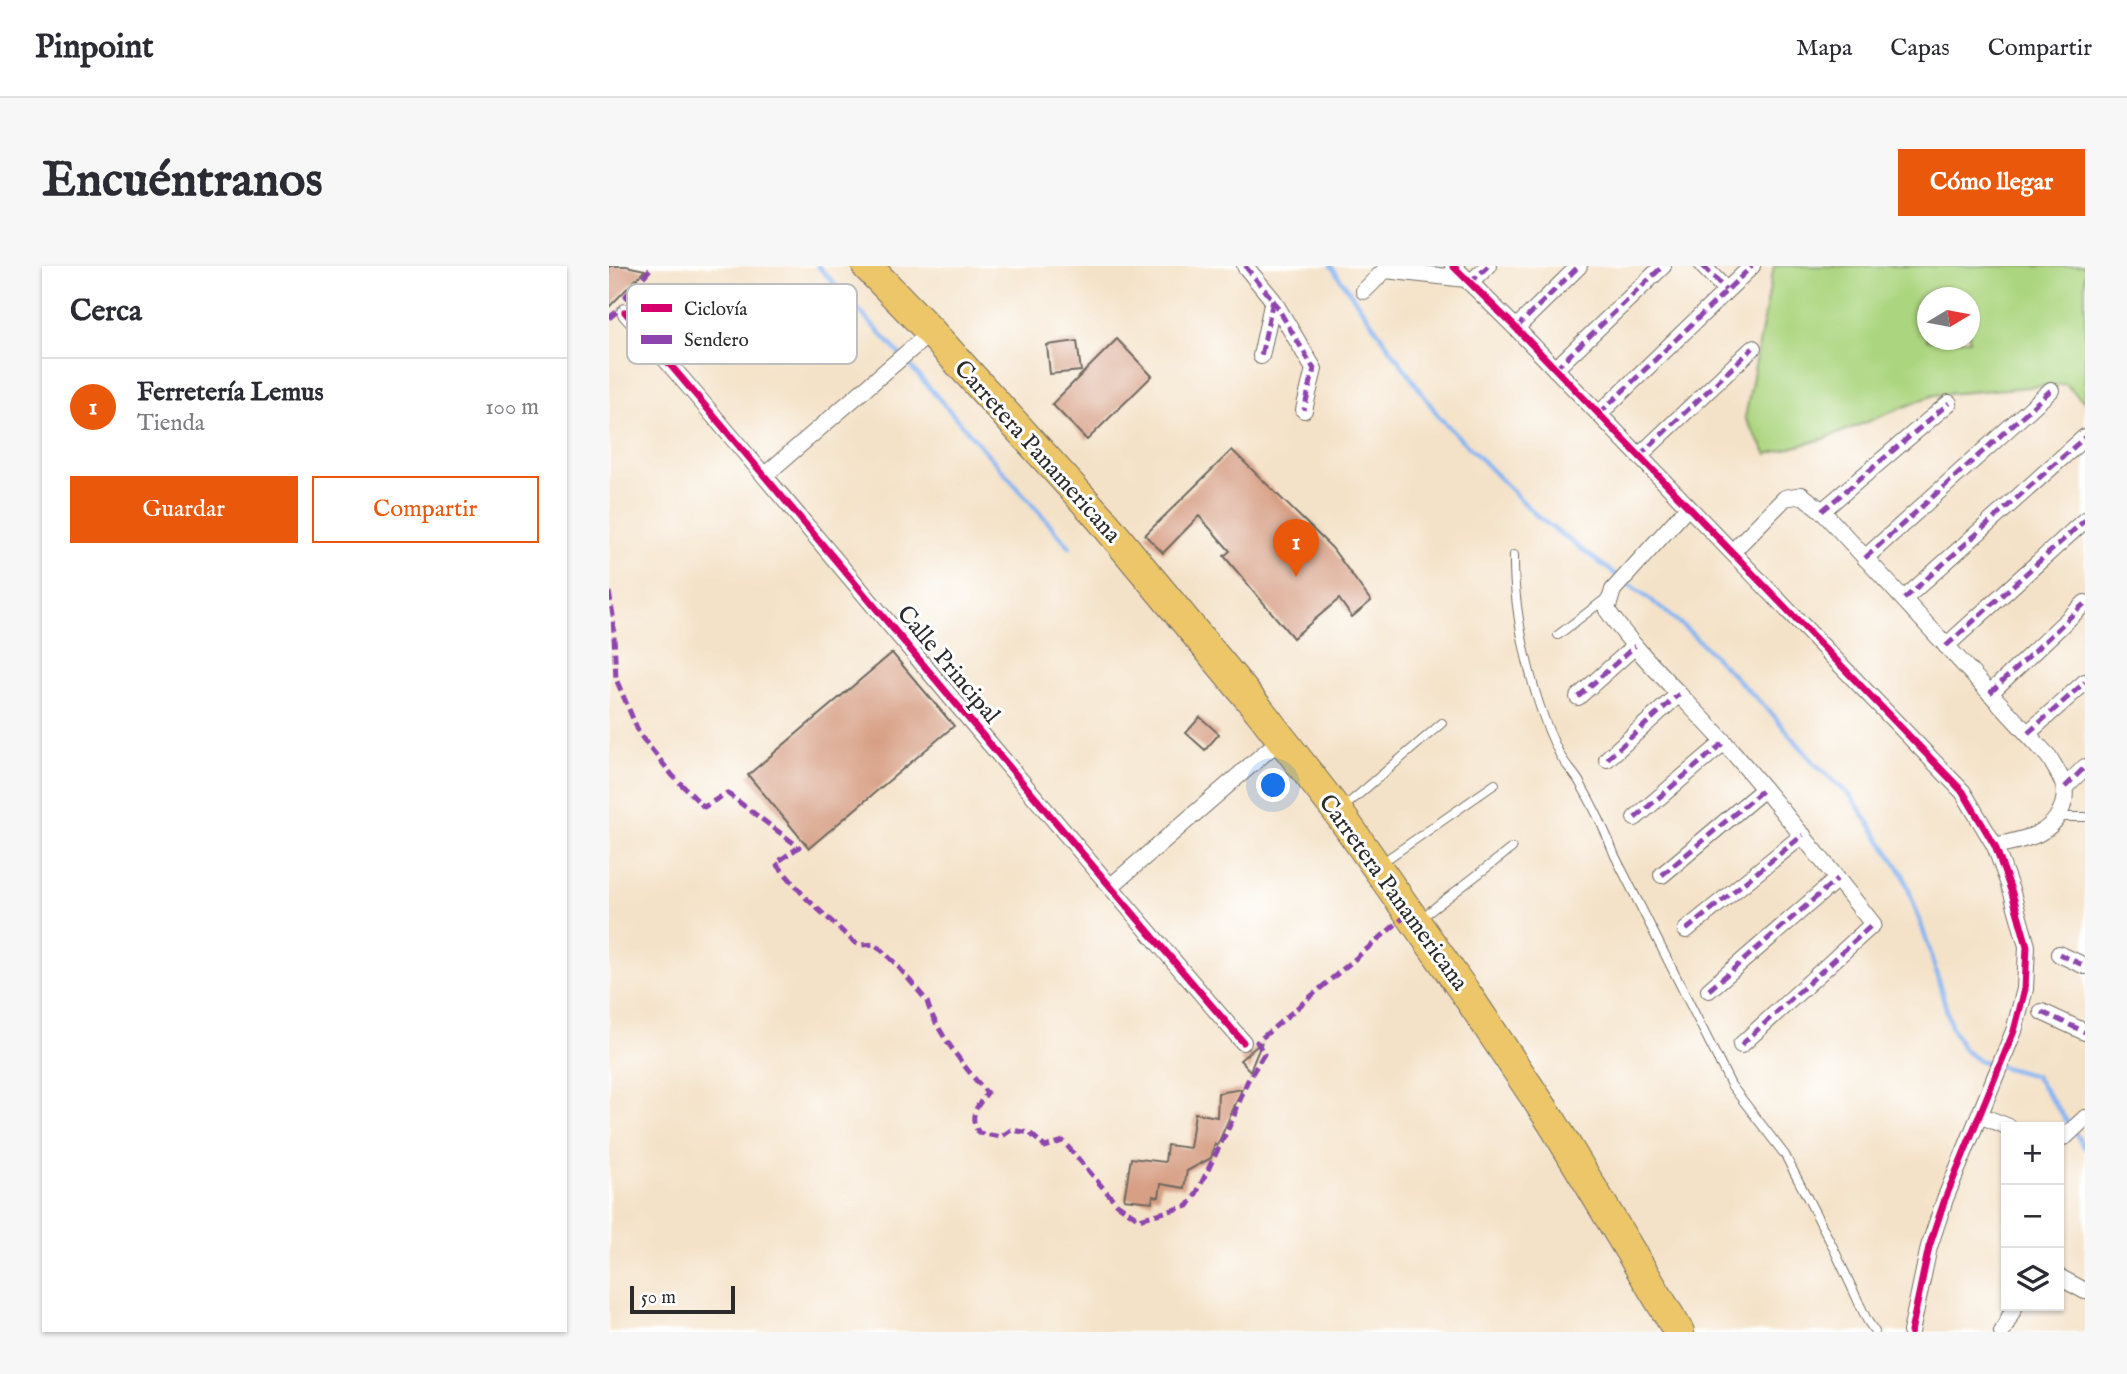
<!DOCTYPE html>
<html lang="es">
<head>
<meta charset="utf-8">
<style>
	body { margin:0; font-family:"IM FELL English",serif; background:#f7f7f7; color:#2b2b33 }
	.controls { position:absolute; right:21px; bottom:21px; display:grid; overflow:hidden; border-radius:0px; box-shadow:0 2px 5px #0004 }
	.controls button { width:63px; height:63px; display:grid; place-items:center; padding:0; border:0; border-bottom:2px solid #e1e1e2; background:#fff; color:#2b2b33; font:35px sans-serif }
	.compass { position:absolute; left:1308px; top:21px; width:63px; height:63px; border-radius:50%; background:#fff; box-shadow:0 2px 5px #0004; rotate:80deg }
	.scale { position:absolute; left:21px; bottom:18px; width:105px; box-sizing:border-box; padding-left:7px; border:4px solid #2b2b2b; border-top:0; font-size:19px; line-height:24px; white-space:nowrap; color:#2b2b2b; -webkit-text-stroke:5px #fff; paint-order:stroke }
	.you { position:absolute; left:665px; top:520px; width:24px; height:24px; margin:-18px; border:5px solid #fff; border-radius:50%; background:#1a73e8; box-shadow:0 0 0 10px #1a73e833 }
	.badge { display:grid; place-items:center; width:46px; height:46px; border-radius:50%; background:#ea580c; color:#fff; font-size:23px; font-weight:700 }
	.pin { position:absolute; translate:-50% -58px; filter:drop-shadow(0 2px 4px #0008) }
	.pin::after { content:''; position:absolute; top:37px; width:24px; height:21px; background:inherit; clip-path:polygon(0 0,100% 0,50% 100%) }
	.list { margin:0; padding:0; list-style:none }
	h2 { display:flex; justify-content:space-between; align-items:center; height:91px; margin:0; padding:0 28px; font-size:30px }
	h2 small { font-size:23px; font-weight:400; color:#7c7c81 }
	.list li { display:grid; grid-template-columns:46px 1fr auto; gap:21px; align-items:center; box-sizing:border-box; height:98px; padding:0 28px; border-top:2px solid #e1e1e2 }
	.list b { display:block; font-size:26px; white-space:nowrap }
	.list p { margin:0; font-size:23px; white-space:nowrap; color:#7c7c81 }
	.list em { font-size:23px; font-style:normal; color:#7c7c81 }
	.actions { display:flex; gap:14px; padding:21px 28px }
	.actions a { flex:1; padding:16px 0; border:2px solid #ea580c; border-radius:0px; text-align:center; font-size:24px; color:#ea580c }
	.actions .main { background:#ea580c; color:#fff }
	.icon { flex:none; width:38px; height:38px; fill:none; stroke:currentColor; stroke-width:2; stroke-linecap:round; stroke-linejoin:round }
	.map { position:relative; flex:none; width:1476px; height:1066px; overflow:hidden; border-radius:0px }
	header { display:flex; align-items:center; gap:42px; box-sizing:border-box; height:98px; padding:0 35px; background:#fff; border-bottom:2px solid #e1e1e2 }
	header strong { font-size:33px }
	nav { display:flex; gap:38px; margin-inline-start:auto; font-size:24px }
	.intro { display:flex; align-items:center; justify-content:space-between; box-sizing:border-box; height:168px; padding:0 42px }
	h1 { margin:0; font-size:49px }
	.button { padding:18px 32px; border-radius:0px; background:#ea580c; color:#fff; font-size:24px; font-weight:700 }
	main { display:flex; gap:42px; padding:0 42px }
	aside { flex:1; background:#fff; border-radius:0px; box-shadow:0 2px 5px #0004 }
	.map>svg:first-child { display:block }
	.green { fill:#acd57f; stroke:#6c8055; stroke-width:2; fill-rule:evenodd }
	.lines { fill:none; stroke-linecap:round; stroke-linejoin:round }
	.stream { stroke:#85b4f0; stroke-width:4.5 }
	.building { fill:#d79f84 }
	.lane-casing { stroke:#716b62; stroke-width:10 }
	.street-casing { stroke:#716b62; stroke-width:18 }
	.highway-casing { stroke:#716b62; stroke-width:32 }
	.lane { stroke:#fff; stroke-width:8 }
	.street { stroke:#fff; stroke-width:16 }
	.highway { stroke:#ecc669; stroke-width:30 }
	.quiet { stroke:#8e44ad; stroke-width:5; stroke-dasharray:10 5; stroke-linecap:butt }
	.cycleway-casing { stroke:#fff; stroke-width:11 }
	.cycleway { stroke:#d6006c; stroke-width:7 }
	.labels { text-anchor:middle; stroke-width:6; stroke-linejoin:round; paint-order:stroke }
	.street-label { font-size:24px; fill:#2b2b2b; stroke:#fff }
	.key { fill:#fff; stroke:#bfbfbf; stroke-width:2 }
	.key-label { font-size:19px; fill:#2b2b2b }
</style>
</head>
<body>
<header>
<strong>Pinpoint</strong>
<nav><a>Mapa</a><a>Capas</a><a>Compartir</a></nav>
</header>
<div class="intro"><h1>Encuéntranos</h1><a class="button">Cómo llegar</a></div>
<main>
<aside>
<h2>Cerca<small></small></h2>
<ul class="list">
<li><span class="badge">1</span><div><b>Ferretería Lemus</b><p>Tienda</p></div><em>100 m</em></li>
</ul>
<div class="actions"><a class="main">Guardar</a><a>Compartir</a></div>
</aside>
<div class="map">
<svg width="1476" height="1066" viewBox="0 0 1476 1066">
	<rect width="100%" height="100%" fill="#fff"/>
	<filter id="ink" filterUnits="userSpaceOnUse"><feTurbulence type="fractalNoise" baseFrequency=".0143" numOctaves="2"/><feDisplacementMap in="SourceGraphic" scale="14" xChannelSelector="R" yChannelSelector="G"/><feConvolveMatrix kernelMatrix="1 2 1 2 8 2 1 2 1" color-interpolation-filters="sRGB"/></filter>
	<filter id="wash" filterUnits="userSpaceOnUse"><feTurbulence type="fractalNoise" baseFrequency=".00686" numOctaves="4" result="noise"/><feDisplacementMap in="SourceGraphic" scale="28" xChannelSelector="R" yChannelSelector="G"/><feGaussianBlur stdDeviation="1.57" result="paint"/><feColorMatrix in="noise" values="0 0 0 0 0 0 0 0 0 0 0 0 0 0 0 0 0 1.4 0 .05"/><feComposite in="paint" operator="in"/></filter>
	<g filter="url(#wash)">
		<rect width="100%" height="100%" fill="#f4e2c8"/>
		<path class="green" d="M1165,0h311v136l-20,-18 -131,11 -110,44 -57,15 -22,-36zM1318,32h42v42h-42z"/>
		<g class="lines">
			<g class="stream">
				<polyline points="209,0 294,92 461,281"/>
				<polyline points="722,0 831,152 929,251 1010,311"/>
				<polyline points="1017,316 1055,344 1082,367 1165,450 1206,498 1242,530 1294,608 1320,681 1342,760 1355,784 1369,794 1426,810 1462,861"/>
				<polyline points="1467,868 1476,882"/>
			</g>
		</g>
		<g id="blocks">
			<g class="building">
				<polygon points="0,0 17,0 36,4 0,41"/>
				<polygon points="508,73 543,110 478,174 443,138"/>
				<polygon points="468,75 472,105 441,108 438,79"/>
				<polygon points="623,184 723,282 762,335 743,351 730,333 684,372 615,290 621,285 590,250 554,287 536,269"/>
				<polygon points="283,387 345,460 200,582 139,509"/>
				<polygon points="591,451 610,468 596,484 577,467"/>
				<polygon points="653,776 641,805 631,794"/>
				<polygon points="633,823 608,880 606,878 602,892 578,905 575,922 552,918 550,931 544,930 543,936 515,933 522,892 556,896 558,879 581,882 586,847 608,851 609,827"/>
			</g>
		</g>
	</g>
	<g filter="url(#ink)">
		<use href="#blocks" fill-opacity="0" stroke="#716b62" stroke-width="2"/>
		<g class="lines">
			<defs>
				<g id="lane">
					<path d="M905,289c-1,60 18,144 45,198 5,11 15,19 21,30 14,24 25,47 35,73l116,229 54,70 47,90 35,75 8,12"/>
					<polyline points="949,369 1000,330"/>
					<polyline points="734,542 833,457"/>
					<polyline points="1449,551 1476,551"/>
					<polyline points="771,598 886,518"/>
					<polyline points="811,653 903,582"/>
				</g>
				<g id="street">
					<polyline points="636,0 664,34 652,90"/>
					<polyline points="844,0 907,62 1354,526 1386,580 1403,627 1418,680 1416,723 1405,765 1336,933 1320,981 1302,1066"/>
					<polyline points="1094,0 1117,24"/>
					<polyline points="776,4 857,13"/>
					<polyline points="861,17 879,0"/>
					<polyline points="755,25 780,0"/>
					<polyline points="664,34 705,103 695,144"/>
					<path d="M16,46c208,242 410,489 618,730"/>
					<polyline points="907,62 970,0"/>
					<polyline points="946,103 1054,0"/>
					<polyline points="990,148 1143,0"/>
					<polyline points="1030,190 1144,82"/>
					<polyline points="156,209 322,66"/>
					<path d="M1079,241l-75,83 -6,20c33,48 78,88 117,132 52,59 100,120 149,182l-132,121"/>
					<polyline points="1213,245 1340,137"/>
					<path d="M1123,286l53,-54 17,-3 20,16 227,246c5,9 12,19 15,29 2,8 0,19 -4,26 -11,25 -41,28 -65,34"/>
					<polyline points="1256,292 1442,124"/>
					<polyline points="1295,333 1476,171"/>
					<polyline points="1337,380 1476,254"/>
					<polyline points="1381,427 1476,337"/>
					<polyline points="969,431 1026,380"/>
					<polyline points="1419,467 1476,416"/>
					<polyline points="998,493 1070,428"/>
					<polyline points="1456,521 1476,501"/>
					<polyline points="1026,552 1115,476"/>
					<polyline points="1053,609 1155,523"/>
					<polyline points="501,621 673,472"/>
					<polyline points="1077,664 1194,569"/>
					<polyline points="1450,688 1476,700"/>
					<polyline points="1100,724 1228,613"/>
					<polyline points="1433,746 1476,766"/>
					<polyline points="1370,849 1400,861"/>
					<polyline points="1450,872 1457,870 1476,852"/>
					<polyline points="1450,1011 1476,1025"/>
					<polyline points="1393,1066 1406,1040"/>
				</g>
				<polyline id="highway" points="258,0 322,66 491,252 650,444 729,546 860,732 943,856 1070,1066"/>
			</defs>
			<use href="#lane" class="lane-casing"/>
			<use href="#street" class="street-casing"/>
			<use href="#highway" class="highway-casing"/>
			<use href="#lane" class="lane"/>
			<use href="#street" class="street"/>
			<use href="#highway" class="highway"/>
			<g class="quiet">
				<polyline points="636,0 664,34 652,90"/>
				<polyline points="1094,0 1117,24"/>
				<polyline points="861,17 879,0"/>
				<polyline points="20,33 17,30 44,0"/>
				<polyline points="664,34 705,103 695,144"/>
				<polyline points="0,52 12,42"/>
				<polyline points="907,62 970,0"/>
				<polyline points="946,103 1054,0"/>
				<polyline points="990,148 1143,0"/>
				<polyline points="1030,190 1144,82"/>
				<polyline points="1213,245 1340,137"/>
				<polyline points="1256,292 1442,124"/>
				<path d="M0,326l4,23 3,64 24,56 33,41 31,31 23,-14 72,54 -23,16 30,35 48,44 7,3 14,-1 21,20 31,37c6,26 41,71 60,92 -11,15 -19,23 -8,40l22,4 10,-7 19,3 15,14 18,-6 54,63 22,15 49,-13 7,-10 37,-75 15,-39 17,-28 -7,-12 151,-128"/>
				<polyline points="1295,333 1476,171"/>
				<polyline points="1337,380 1476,254"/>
				<polyline points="1381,427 1476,337"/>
				<polyline points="969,431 1026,380"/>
				<polyline points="1419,467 1476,416"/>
				<polyline points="998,493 1070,428"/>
				<polyline points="1456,521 1476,501"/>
				<polyline points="1026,552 1115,476"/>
				<polyline points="1053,609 1155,523"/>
				<polyline points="1077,664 1194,569"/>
				<polyline points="1450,688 1476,700"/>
				<polyline points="1100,724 1228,613"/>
				<polyline points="1433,746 1476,766"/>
				<polyline points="1132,779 1264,658"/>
			</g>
			<defs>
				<g id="cycleway">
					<polyline points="844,0 907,62 1354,526 1386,580 1403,627 1418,680 1416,723 1405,765 1336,933 1320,981 1302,1066"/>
					<path d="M16,46c208,242 410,489 618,730"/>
				</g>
			</defs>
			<use href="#cycleway" class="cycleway-casing"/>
			<use href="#cycleway" class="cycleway"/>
		</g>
	</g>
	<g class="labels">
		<g class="street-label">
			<text transform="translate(429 185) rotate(48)" y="8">Carretera Panamericana</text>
			<text transform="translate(340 398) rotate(50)" y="8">Calle Principal</text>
			<text transform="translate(785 626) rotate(54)" y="8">Carretera Panamericana</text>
		</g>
	</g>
	<rect x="18" y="18" width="230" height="80" rx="10" class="key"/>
	<rect x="32" y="38" width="31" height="8" fill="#d6006c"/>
	<rect x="32" y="69" width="31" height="9" fill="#8e44ad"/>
	<g class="key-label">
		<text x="75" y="49">Ciclovía</text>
		<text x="75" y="80">Sendero</text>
	</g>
</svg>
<div class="controls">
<button>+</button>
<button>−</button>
<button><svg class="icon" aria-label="layers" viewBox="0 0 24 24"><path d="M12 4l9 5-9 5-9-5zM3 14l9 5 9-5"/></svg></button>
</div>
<svg class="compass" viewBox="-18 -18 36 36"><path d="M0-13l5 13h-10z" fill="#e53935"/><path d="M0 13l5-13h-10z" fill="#7c7c81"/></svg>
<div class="scale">50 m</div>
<div class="you"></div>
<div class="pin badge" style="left:687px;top:311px">1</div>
</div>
</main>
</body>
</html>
